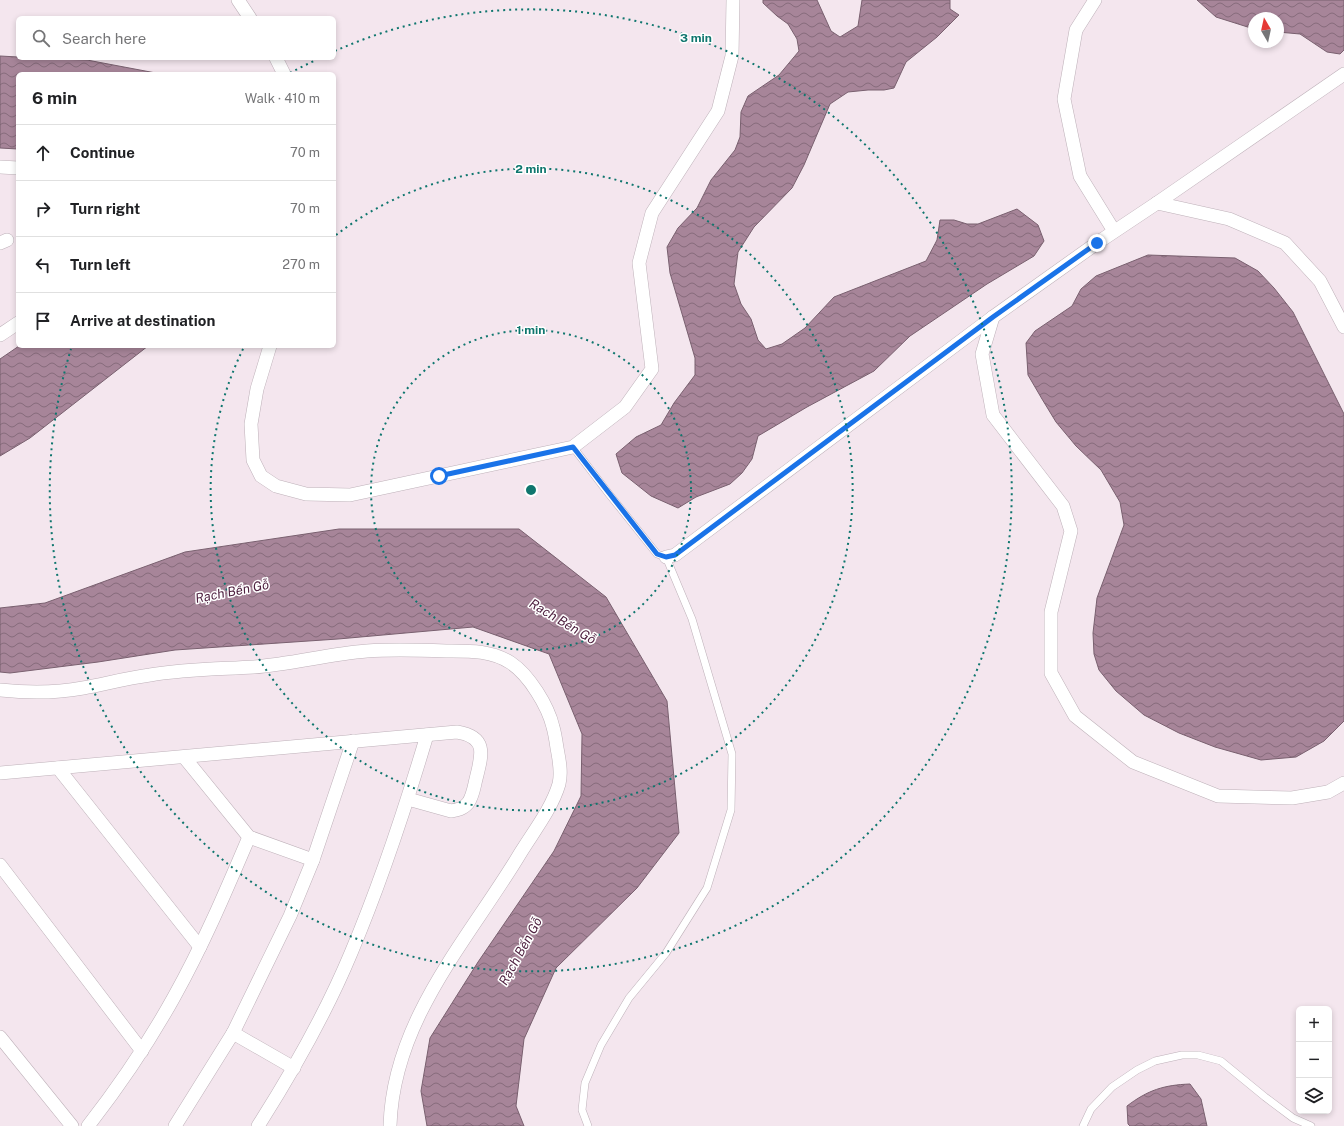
<!DOCTYPE html>
<html lang="en">
<head>
<meta charset="utf-8">
<style>
	body { margin:0; font-family:"Public Sans",sans-serif; background:#f2f2f2; color:#202124 }
	.controls { position:absolute; right:12px; bottom:12px; display:grid; overflow:hidden; border-radius:6px; box-shadow:0 2px 6px #0003 }
	.controls button { width:36px; height:36px; display:grid; place-items:center; padding:0; border:0; border-bottom:1px solid #e0e0e0; background:#fff; color:#202124; font:20px sans-serif }
	.compass { position:absolute; left:1248px; top:12px; width:36px; height:36px; border-radius:50%; background:#fff; box-shadow:0 2px 6px #0003; rotate:351deg }
	.stop { position:absolute; width:12px; height:12px; margin:-9px; border:3px solid #1a73e8; border-radius:50%; background:#fff }
	.stop.end { background:#1a73e8; border-color:#fff; box-shadow:0 1px 4px #0008 }
	.list { margin:0; padding:0; list-style:none }
	h2 { display:flex; justify-content:space-between; align-items:center; height:52px; margin:0; padding:0 16px; font-size:17px }
	h2 small { font-size:13px; font-weight:400; color:#757577 }
	.list li { display:grid; grid-template-columns:26px 1fr auto; gap:12px; align-items:center; box-sizing:border-box; height:56px; padding:0 16px; border-top:1px solid #e0e0e0 }
	.list b { display:block; font-size:15px; white-space:nowrap }
	.list em { font-size:13px; font-style:normal; color:#757577 }
	.icon { flex:none; width:22px; height:22px; fill:none; stroke:currentColor; stroke-width:2; stroke-linecap:round; stroke-linejoin:round }
	.map { position:relative; flex:none; width:1344px; height:1126px; overflow:hidden }
	.search { position:absolute; background:#fff; box-shadow:0 2px 6px #0003; left:16px; top:16px; width:320px; height:44px; display:flex; align-items:center; gap:10px; box-sizing:border-box; padding:0 14px; border-radius:6px; color:#757577; font-size:15px }
	.panel { position:absolute; background:#fff; box-shadow:0 2px 6px #0003; left:16px; top:72px; width:320px; height:276px; border-radius:6px }
	.map>svg:first-child { display:block }
	.water { fill:url(#water-waves); stroke:#79606f }
	.lines { fill:none; stroke-linecap:round; stroke-linejoin:round }
	.lane-casing { stroke:#beb1b9; stroke-width:8 }
	.street-casing { stroke:#beb1b9; stroke-width:14 }
	.lane { stroke:#fff; stroke-width:7 }
	.street { stroke:#fff; stroke-width:13 }
	.route { stroke:#1a73e8; stroke-width:5 }
	.ring { fill:none; stroke:#0f766e; stroke-width:2; stroke-dasharray:2 4 }
	.labels { text-anchor:middle; stroke-width:3; stroke-linejoin:round; paint-order:stroke }
	.water-label { font-size:13px; font-style:italic; fill:#4f2140; stroke:#fff }
	.centre { fill:#0f766e; stroke:#fff; stroke-width:2 }
	.ring-label { font-size:12px; text-anchor:middle; font-weight:bold; fill:#0f766e; stroke:#fff; stroke-width:3; stroke-linejoin:round; paint-order:stroke }
</style>
</head>
<body>
<div class="map">
<svg width="1344" height="1126" viewBox="0 0 1344 1126">
	<defs>
		<pattern id="water-waves" width="16" height="10" patternUnits="userSpaceOnUse"><rect width="16" height="10" fill="#a78599"/><path d="M0 5q4-4 8 0t8 0" fill="none" stroke="#866b7b"/></pattern>
	</defs>
	<rect width="100%" height="100%" fill="#f4e6ee"/>
	<g class="water">
		<polygon points="763,0 817,0 831,31 840,37 858,26 862,0 950,0 950,9 959,15 937,37 906,62 894,88 884,90 868,90 848,92 830,104 804,165 792,188 754,227 738,252 734,284 741,304 751,319 758,340 766,349 782,344 805,328 834,297 926,261 937,240 940,220 954,220 967,224 978,224 1017,209 1038,225 1044,241 1034,256 987,284 910,336 874,371 807,407 758,436 752,459 742,473 730,484 696,497 678,508 651,496 622,473 616,454 636,437 661,425 674,403 695,375 695,358 670,273 667,247 678,228 697,208 711,180 735,150 740,137 741,112 748,96 779,75 799,51 797,39 788,24 777,16 763,3"/>
		<polygon points="1197,0 1344,0 1344,50 1340,54 1327,52 1300,34 1278,32 1278,18 1254,18 1254,29 1216,17"/>
		<polygon points="0,56 18,57 18,58 87,60 161,74 18,74 18,149 0,148"/>
		<polygon points="1148,255 1235,258 1258,271 1274,288 1293,312 1344,414 1344,721 1324,741 1296,757 1261,760 1215,747 1179,733 1144,715 1116,691 1099,670 1094,654 1093,633 1097,598 1124,525 1120,502 1101,470 1076,446 1056,422 1042,399 1028,375 1026,343 1035,331 1072,306 1081,289 1096,276"/>
		<polygon points="19,346 148,346 30,438 0,456 0,359"/>
		<polygon points="339,529 519,529 606,597 667,701 679,833 637,888 556,968 524,1039 516,1106 524,1126 427,1126 421,1091 430,1038 478,962 554,851 581,796 582,734 549,654 473,627 338,639 175,650 98,662 10,673 0,672 0,608 45,603 185,552"/>
		<path d="M1190,1084l11,15 6,27h-77l-2,-2 -1,-18c21,-16 37,-21 63,-22z"/>
	</g>
	<g class="lines">
		<defs>
			<g id="lane">
				<polyline points="573,447 609,494 657,554 666,557 692,619 732,754 731,810 707,888 666,953 629,998 601,1045 585,1083 582,1110 588,1126"/>
				<polyline points="1083,1126 1091,1109 1112,1087 1137,1070 1155,1061 1182,1055 1198,1055 1221,1061 1265,1097 1293,1118 1311,1126"/>
			</g>
			<g id="street">
				<polyline points="238,0 250,18"/>
				<polyline points="1095,0 1076,30 1064,99 1080,176 1114,231"/>
				<polyline points="276,58 284,74"/>
				<polyline points="0,167 18,168"/>
				<polyline points="1157,203 1229,219 1285,243 1320,281 1344,327"/>
				<polyline points="0,243 7,240"/>
				<polyline points="993,317 982,354 993,415 1063,506 1071,531 1051,612 1051,673 1075,716 1133,762 1218,796 1292,798 1328,792 1344,783"/>
				<polyline points="0,335 18,323"/>
				<polyline points="270,346 257,389 251,424 253,460 261,476 276,486 306,494 350,495 573,447 625,407 652,369 639,263 652,213 718,111 732,56 733,0"/>
				<polyline points="666,557 675,555 993,317 1097,243 1157,203 1344,74"/>
				<path d="M0,690c28,3 56,3 83,-2 22,-4 44,-10 67,-13 34,-6 69,-6 104,-8 38,-3 75,-13 113,-16 26,-2 53,-1 79,0 22,0 45,-1 65,12 18,12 37,43 42,64 2,7 3,14 4,21 2,11 5,24 2,36 -7,24 -25,47 -38,68 -52,87 -128,167 -131,274"/>
				<polyline points="184,757 249,837 313,860"/>
				<polyline points="58,768 200,947"/>
				<path d="M0,773l457,-41c31,5 25,23 19,47 -2,8 -3,17 -8,24 -5,6 -11,7 -17,8l-43,-12"/>
				<polyline points="0,865 142,1051"/>
				<polyline points="233,1033 294,1068"/>
				<polyline points="0,1037 72,1126"/>
				<path d="M88,1126c32,-41 61,-84 86,-129 29,-52 52,-106 75,-160"/>
				<polyline points="175,1126 233,1033 290,916 313,860 353,741"/>
				<path d="M258,1126c35,-55 68,-113 93,-173 30,-71 54,-144 76,-218"/>
			</g>
		</defs>
		<use href="#lane" class="lane-casing"/>
		<use href="#street" class="street-casing"/>
		<use href="#lane" class="lane"/>
		<use href="#street" class="street"/>
	</g>
	<g class="lines">
		<polyline class="route" points="439,476 573,447 657,554 666,557 675,555 993,317 1097,243"/>
	</g>
	<g class="ring">
		<circle cx="531" cy="490" r="160"/>
		<path d="M336 235A321 321 0 1 1 244 347"/>
		<path d="M290 73A481 481 0 0 1 316 60M335 51A481 481 0 1 1 71 349"/>
	</g>
	<g class="labels">
		<g class="water-label">
			<text transform="translate(232 591) rotate(-11)" y="5">Rạch Bến Gỗ</text>
			<text transform="translate(563 621) rotate(31)" y="5">Rạch Bến Gỗ</text>
			<text transform="translate(520 951) rotate(-61)" y="5">Rạch Bến Gỗ</text>
		</g>
	</g>
	<circle cx="531" cy="490" r="6" class="centre"/>
	<g class="ring-label">
		<text x="696" y="42">3 min</text>
		<text x="531" y="173">2 min</text>
		<text x="531" y="334">1 min</text>
	</g>
</svg>
<div class="controls">
<button>+</button>
<button>−</button>
<button><svg class="icon" aria-label="layers" viewBox="0 0 24 24"><path d="M12 4l9 5-9 5-9-5zM3 14l9 5 9-5"/></svg></button>
</div>
<svg class="compass" viewBox="-18 -18 36 36"><path d="M0-13l5 13h-10z" fill="#e53935"/><path d="M0 13l5-13h-10z" fill="#757577"/></svg>
<div class="stop" style="left:439px;top:476px"></div>
<div class="stop end" style="left:1097px;top:243px"></div>
<div class="search"><svg class="icon" aria-label="search" viewBox="0 0 24 24"><circle cx="10" cy="10" r="6"/><path d="M15 15l6 6"/></svg>Search here</div>
<section class="panel">
<h2>6 min<small>Walk · 410 m</small></h2>
<ul class="list">
<li><svg class="icon" aria-label="ahead" viewBox="0 0 24 24"><path d="M12 20V5M6 11l6-6 6 6"/></svg><div><b>Continue</b></div><em>70 m</em></li>
<li><svg class="icon" aria-label="right" viewBox="0 0 24 24"><path d="M7 20v-9h11M14 6l5 5-5 5"/></svg><div><b>Turn right</b></div><em>70 m</em></li>
<li><svg class="icon" aria-label="left" viewBox="0 0 24 24"><path d="M17 20v-9H6M10 6l-5 5 5 5"/></svg><div><b>Turn left</b></div><em>270 m</em></li>
<li><svg class="icon" aria-label="arrive" viewBox="0 0 24 24"><path d="M6 21V4h12l-3 4 3 4H6"/></svg><div><b>Arrive at destination</b></div></li>
</ul>
</section>
</div>
</body>
</html>
